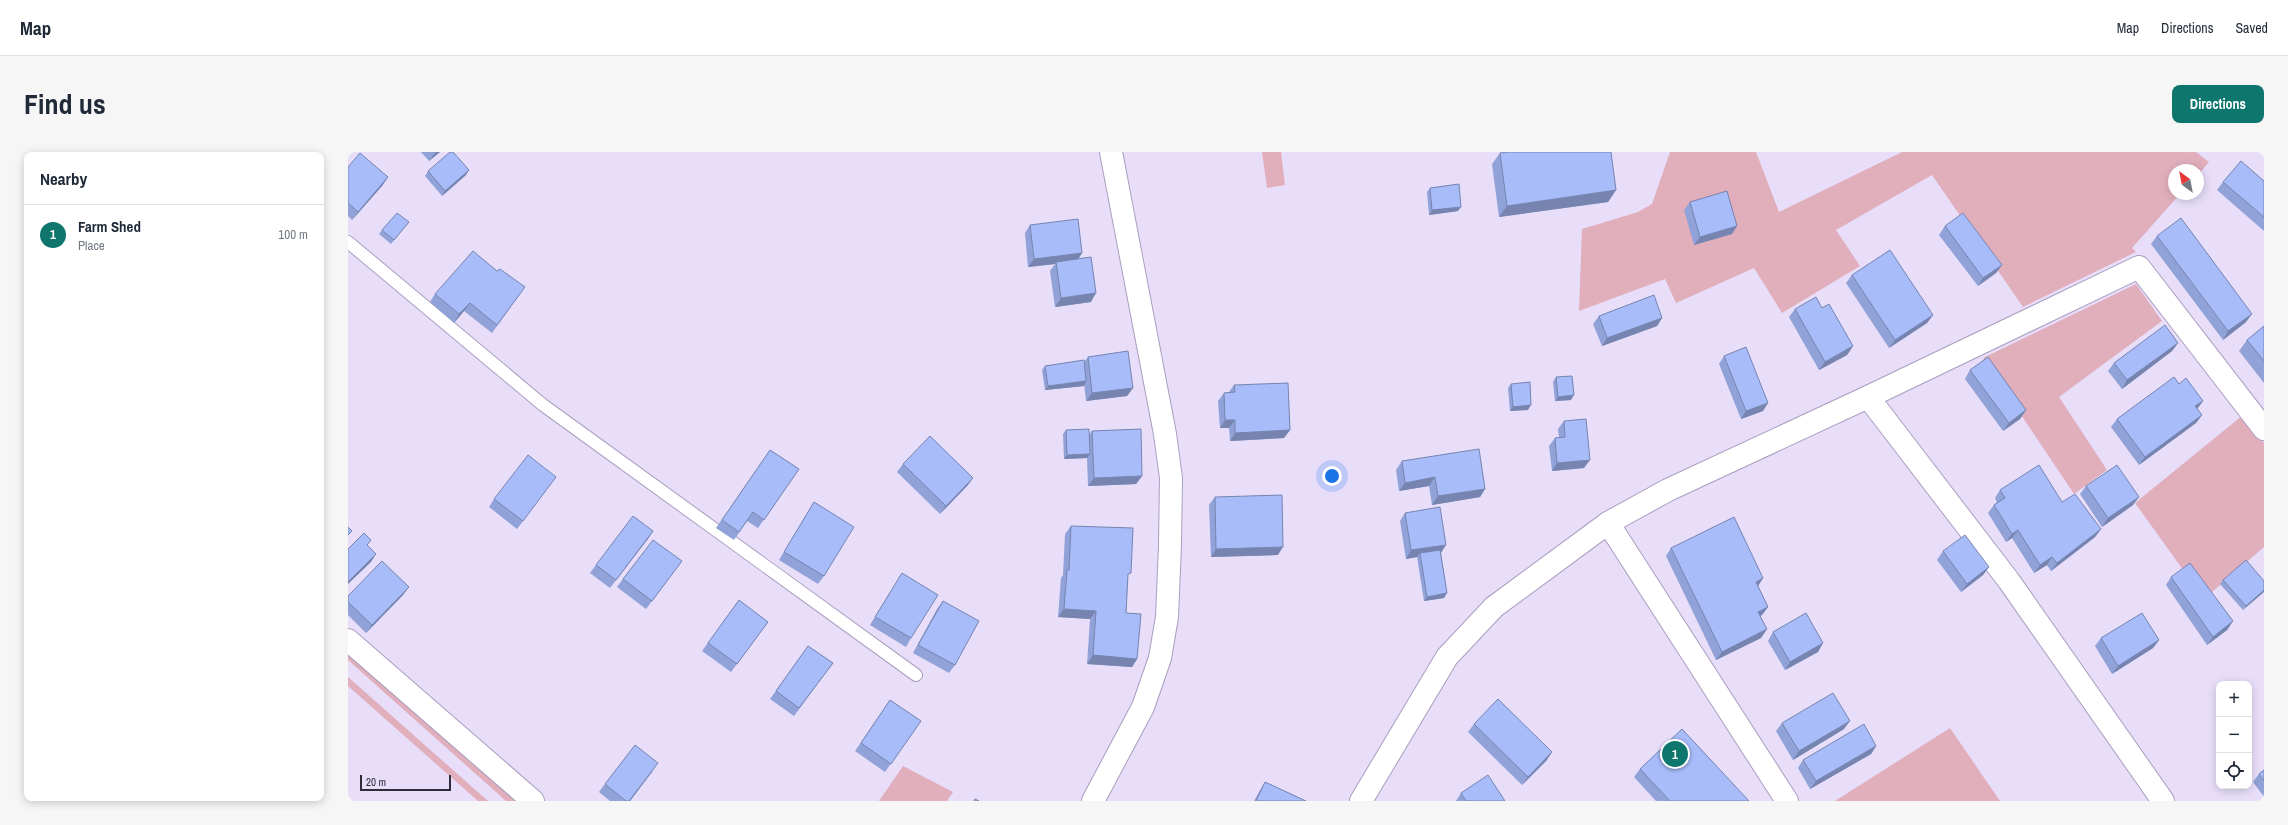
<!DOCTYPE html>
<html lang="en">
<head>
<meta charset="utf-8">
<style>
	body { margin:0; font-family:"Archivo Narrow",sans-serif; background:#f6f6f7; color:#1f2937 }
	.controls { position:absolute; right:12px; bottom:12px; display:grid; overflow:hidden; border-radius:8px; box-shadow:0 2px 10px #0003 }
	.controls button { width:36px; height:36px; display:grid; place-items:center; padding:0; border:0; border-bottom:1px solid #e0e1e3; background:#fff; color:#1f2937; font:20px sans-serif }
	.compass { position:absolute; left:1820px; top:12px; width:36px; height:36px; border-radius:50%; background:#fff; box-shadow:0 2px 10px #0003; rotate:328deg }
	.scale { position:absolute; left:12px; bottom:10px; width:91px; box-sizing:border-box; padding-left:4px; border:2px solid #2f2b38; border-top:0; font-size:11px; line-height:14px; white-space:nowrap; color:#2f2b38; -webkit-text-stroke:3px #e8defa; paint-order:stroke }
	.you { position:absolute; left:984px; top:324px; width:14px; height:14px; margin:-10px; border:3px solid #fff; border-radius:50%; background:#1a73e8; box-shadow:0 0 0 6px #1a73e833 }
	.badge { display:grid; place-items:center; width:26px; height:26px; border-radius:50%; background:#0f766e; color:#fff; font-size:13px; font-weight:700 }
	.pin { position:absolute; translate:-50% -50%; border:2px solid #fff; box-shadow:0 1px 4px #0006 }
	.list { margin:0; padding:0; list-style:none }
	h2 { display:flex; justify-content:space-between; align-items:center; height:52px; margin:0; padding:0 16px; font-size:17px }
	h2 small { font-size:13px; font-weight:400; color:#747a83 }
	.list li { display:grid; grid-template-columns:26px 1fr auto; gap:12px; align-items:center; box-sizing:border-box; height:60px; padding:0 16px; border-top:1px solid #e0e1e3 }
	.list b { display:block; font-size:15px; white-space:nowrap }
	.list p { margin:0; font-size:13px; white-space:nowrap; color:#747a83 }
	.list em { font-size:13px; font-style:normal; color:#747a83 }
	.icon { flex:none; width:22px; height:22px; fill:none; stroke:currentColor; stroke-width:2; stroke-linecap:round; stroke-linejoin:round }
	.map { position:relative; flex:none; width:1916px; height:649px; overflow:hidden; border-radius:8px }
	header { display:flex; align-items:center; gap:24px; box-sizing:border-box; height:56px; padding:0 20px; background:#fff; border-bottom:1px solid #e0e1e3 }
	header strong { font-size:19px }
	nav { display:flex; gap:22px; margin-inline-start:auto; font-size:14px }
	.intro { display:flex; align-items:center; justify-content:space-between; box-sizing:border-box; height:96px; padding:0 24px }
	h1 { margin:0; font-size:28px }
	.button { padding:10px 18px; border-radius:8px; background:#0f766e; color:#fff; font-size:14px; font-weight:700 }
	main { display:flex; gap:24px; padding:0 24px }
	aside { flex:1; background:#fff; border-radius:8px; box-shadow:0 2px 10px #0003 }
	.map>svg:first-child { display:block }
	.green { fill:#e1aebc }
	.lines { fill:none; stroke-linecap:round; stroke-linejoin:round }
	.lane-casing { stroke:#a99ebe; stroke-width:14 }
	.street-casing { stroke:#a99ebe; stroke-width:24 }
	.lane { stroke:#fff; stroke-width:12 }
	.street { stroke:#fff; stroke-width:22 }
	.wall { fill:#90a2d7 }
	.shaded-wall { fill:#7684af }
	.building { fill:#a8bcfa; stroke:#7684af }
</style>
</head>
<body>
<header>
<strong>Map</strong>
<nav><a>Map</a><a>Directions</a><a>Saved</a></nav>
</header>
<div class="intro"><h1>Find us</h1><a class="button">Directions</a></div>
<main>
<aside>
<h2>Nearby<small></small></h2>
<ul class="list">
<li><span class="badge">1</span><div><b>Farm Shed</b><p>Place</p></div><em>100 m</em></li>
</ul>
</aside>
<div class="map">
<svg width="1916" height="649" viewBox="0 0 1916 649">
	<rect width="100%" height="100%" fill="#e8defa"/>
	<g class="green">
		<polygon points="914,0 933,0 937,33 919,36"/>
		<polygon points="1322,0 1408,0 1431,60 1554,0 1848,0 1861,10 1850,23 1850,18 1826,18 1826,42 1832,42 1784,96 1788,100 1675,155 1584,23 1488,78 1512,114 1434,161 1406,116 1328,151 1317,127 1231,159 1234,77 1290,60 1304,52"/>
		<polygon points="1788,132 1814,169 1711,245 1759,318 1726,342 1635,206"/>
		<polygon points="1895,263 1916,291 1916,395 1856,447 1787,351"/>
		<polygon points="0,492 178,649 158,649 0,508"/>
		<polygon points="0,525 140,649 130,649 0,534"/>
		<polygon points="1602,576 1652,649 1487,649"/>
		<polygon points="555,614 605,640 599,649 531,649"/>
	</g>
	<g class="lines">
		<defs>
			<polyline id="lane" points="0,90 195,253 568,523"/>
			<g id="street">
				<polyline points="1520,245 1661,429 1815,649"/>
				<polyline points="1260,371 1439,649"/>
				<polyline points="0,488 185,649"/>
				<polyline points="745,649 795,555 812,506 819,465 822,393 823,326 817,282 763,0"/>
				<polyline points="1013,649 1099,505 1146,455 1260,371 1320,338 1520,245 1791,115 1916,277"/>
			</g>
		</defs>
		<use href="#lane" class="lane-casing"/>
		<use href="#street" class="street-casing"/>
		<use href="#lane" class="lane"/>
		<use href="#street" class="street"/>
	</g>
	<g class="wall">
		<polygon points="73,0 92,0 81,9"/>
		<polygon points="1152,1 1268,38 1260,50 1151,65 1144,12"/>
		<polygon points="0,15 40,25 34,34 4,68 0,64"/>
		<polygon points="80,19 118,23 94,44 77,24"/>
		<polygon points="1916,29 1916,79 1869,38 1875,30"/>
		<polygon points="1082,36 1110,59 1081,63 1079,40"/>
		<polygon points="1342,50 1389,74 1384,82 1346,93 1336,58"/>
		<polygon points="61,70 43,92 31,82 34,78"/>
		<polygon points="682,73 734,101 730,107 743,150 707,155 702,119 707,112 680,115 677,81"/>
		<polygon points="1597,74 1654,113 1648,121 1630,134 1591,83"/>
		<polygon points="1809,84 1898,170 1875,188 1803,92"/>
		<polygon points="149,119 177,135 144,181 116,159 106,171 82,150 87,142"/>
		<polygon points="1504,123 1585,163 1579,171 1541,196 1498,131"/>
		<polygon points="1474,156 1505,194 1499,203 1471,218 1441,165 1447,157"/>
		<polygon points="1251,164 1314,166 1309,174 1254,194 1245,172"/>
		<polygon points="1916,174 1916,231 1891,199 1899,188"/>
		<polygon points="1830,191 1824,199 1774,237 1760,219 1766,211"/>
		<polygon points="1376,204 1415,259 1393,267 1371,212"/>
		<polygon points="740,205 785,236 779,244 738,249 736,232 736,234 697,238 694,218 697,214 736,210"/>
		<polygon points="1622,218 1678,258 1672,267 1655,279 1617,227"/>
		<polygon points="1208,225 1223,248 1207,249 1205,230"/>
		<polygon points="1163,232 1180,258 1162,259 1160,236"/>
		<polygon points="1831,232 1855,249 1849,257 1854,263 1848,271 1791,313 1763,275 1769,267"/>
		<polygon points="886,233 942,278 936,286 882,289 881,276 872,276 870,249 876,241 881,240"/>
		<polygon points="1216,269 1236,316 1204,319 1201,294 1207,286 1211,285 1210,277"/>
		<polygon points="718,278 741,283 744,279 794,324 788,332 740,334 739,306 716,307 715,282"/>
		<polygon points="422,298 451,317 410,376 399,369 386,388 368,376"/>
		<polygon points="1054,309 1137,337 1132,345 1084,353 1081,334 1051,339 1048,318"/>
		<polygon points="555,312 625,326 619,334 592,362 549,320"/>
		<polygon points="208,325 169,377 141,355 146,347"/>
		<polygon points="1738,334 1785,353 1754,375 1732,342"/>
		<polygon points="1652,338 1714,350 1753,377 1747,385 1703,419 1699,413 1686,421 1664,386 1658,390 1640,361 1646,353 1649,351 1647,346"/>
		<polygon points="867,345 930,403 863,405 861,353"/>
		<polygon points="466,350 476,424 470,432 431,408 461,358"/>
		<polygon points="1057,361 1093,401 1099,441 1096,446 1076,449 1069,405 1058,407 1052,369"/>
		<polygon points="723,374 780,426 778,461 789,507 784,515 739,512 742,467 710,465 713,426 715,423 717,382"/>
		<polygon points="305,379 262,436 242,421 248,413"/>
		<polygon points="1323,396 1415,426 1410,434 1420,455 1414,463 1412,464 1419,477 1413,486 1368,508 1318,404"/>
		<polygon points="1595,399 1641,415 1635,423 1613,440 1589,408"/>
		<polygon points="328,417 298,457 269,435 275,427"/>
		<polygon points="554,421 563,486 558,495 522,473"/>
		<polygon points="1823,425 1885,469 1879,478 1859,493 1818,433"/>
		<polygon points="1875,428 1916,429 1895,458 1872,432"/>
		<polygon points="55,443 18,481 0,463 0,444"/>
		<polygon points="391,448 420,470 383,520 354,499"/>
		<polygon points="595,449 607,513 601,521 565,501 589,457"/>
		<polygon points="1425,480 1470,500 1437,518 1420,489"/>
		<polygon points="1753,486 1811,488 1805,496 1764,522 1747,494"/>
		<polygon points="460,494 485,511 446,564 422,547"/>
		<polygon points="542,548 573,569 537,620 507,599"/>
		<polygon points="1434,571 1496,577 1445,608 1428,579"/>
		<polygon points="1126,572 1204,600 1198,609 1174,633 1120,580"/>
		<polygon points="1528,594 1523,602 1462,637 1450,616 1455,608"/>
		<polygon points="1292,617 1401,649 1308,649 1286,625"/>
		<polygon points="1916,618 1916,645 1905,630 1911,622"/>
		<polygon points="305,619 282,649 262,649 251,640 257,632"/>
		<polygon points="917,630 958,649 906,649 912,638"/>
		<polygon points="1113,641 1157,649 1108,649"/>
	</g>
	<g class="shaded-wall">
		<polygon points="88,0 92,0 81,9 87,1"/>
		<polygon points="121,18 118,23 94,44 97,39"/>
		<polygon points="40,25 34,34 4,68 10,60"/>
		<polygon points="1268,38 1260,50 1151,65 1159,54"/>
		<polygon points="1113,55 1110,59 1081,63 1084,58"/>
		<polygon points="1389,74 1384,82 1346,93 1352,85"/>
		<polygon points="734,101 729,109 708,110 707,112 680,115 686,107"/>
		<polygon points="1654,113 1648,121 1630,134 1635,126"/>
		<polygon points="748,141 743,150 707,155 713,146"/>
		<polygon points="122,151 116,159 106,171 111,162"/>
		<polygon points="1904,162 1898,170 1875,188 1880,179"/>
		<polygon points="1585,163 1579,171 1541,196 1547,188"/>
		<polygon points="1314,166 1309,174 1254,194 1259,186"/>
		<polygon points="1830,191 1824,199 1774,237 1779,228"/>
		<polygon points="1505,194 1499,203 1471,218 1477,210"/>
		<polygon points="738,229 736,234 697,238 700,234"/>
		<polygon points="785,236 779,244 738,249 744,241"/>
		<polygon points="1226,243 1223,248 1207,249 1210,245"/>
		<polygon points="1855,249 1849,257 1847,254"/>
		<polygon points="1420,251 1415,259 1393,267 1398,259"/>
		<polygon points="1183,253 1180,258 1162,259 1165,255"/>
		<polygon points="1678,258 1672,267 1655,279 1661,271"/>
		<polygon points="1854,263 1848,271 1791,313 1797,305"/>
		<polygon points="877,268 887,268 881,276 872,276"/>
		<polygon points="942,278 936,286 882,289 887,281"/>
		<polygon points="742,302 739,306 716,307 719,303"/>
		<polygon points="1242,308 1236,316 1204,319 1209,311"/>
		<polygon points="794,324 788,332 740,334 746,326"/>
		<polygon points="1087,325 1081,334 1051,339 1057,331"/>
		<polygon points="625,326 619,334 592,362 598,354"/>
		<polygon points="1137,337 1132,345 1084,353 1090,344"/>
		<polygon points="1791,345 1785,353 1754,375 1760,366"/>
		<polygon points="1753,377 1747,385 1703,419 1709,411"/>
		<polygon points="1670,378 1664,386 1658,390 1664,382"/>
		<polygon points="305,379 300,387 262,436 268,428"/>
		<polygon points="1098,393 1093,401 1072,401 1069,405 1058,407 1063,398"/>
		<polygon points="935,395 930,403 863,405 868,397"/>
		<polygon points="28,402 23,410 0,432 0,430"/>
		<polygon points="1704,405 1699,413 1686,421 1692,413"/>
		<polygon points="1641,415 1635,423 1613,440 1619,432"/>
		<polygon points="1415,426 1410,434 1408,430"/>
		<polygon points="61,435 55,443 18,481 24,473"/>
		<polygon points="1916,438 1916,440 1895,458 1898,454"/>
		<polygon points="1099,441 1096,446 1076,449 1079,445"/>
		<polygon points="1420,455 1414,463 1404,468 1410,460"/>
		<polygon points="716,457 748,459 742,467 710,465"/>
		<polygon points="1885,469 1879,478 1859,493 1865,485"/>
		<polygon points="1419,477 1413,486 1368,508 1374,500"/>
		<polygon points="1811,488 1805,496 1764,522 1770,514"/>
		<polygon points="1475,491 1470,500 1437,518 1442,510"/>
		<polygon points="745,503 789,507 784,515 739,512"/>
		<polygon points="1502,569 1496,577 1445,608 1451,599"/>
		<polygon points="1528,594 1523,602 1462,637 1468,629"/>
		<polygon points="1204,600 1198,609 1174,633 1180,625"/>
		<polygon points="310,611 282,649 281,649"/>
	</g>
	<g class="building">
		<polygon points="102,0 105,0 121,18 97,39 80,19"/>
		<polygon points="1159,0 1263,0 1268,38 1159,54 1152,1"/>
		<polygon points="12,1 40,25 10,60 0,51 0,15"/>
		<polygon points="1893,9 1916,29 1916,65 1875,30"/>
		<polygon points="1111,32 1113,55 1084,58 1082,36"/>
		<polygon points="1379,39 1389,74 1352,85 1342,50"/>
		<polygon points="49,61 61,70 46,88 34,78"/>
		<polygon points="1615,61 1654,113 1635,126 1597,74"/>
		<polygon points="1833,66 1904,162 1880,179 1809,84"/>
		<polygon points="730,67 734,101 686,107 682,73"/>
		<polygon points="1542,98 1585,163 1547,188 1504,123"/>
		<polygon points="125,99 149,119 152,117 177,135 149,173 122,151 111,162 87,142"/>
		<polygon points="743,105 748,141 713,146 708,110"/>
		<polygon points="1306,143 1314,166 1259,186 1251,164"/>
		<polygon points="1468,145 1474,156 1481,152 1505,194 1477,210 1447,157"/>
		<polygon points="1817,173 1830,191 1779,228 1766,211"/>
		<polygon points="1916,174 1916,209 1899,188"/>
		<polygon points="1398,195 1420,251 1398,259 1376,204"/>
		<polygon points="780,199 785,236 744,241 740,205"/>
		<polygon points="1640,205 1678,258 1661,271 1622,218"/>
		<polygon points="736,208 738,229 700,234 697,214"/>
		<polygon points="1224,224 1226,243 1210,245 1208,225"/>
		<polygon points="1826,225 1831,232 1838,226 1855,249 1847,254 1854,263 1797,305 1769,267"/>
		<polygon points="1182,230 1183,253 1165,255 1163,232"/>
		<polygon points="940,231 942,278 887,281 887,268 877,268 876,241 887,240 886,233"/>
		<polygon points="1238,267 1242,308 1209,311 1207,286 1217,285 1216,269"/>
		<polygon points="741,277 742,302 719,303 718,278"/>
		<polygon points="793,277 794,324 746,326 744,279"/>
		<polygon points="582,284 625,326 598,354 555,312"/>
		<polygon points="1131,297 1137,337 1090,344 1087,325 1057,331 1054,309"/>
		<polygon points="422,298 451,317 416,368 405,360 391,380 374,368"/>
		<polygon points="180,303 208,325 175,369 146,347"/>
		<polygon points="1691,313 1714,350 1727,342 1753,377 1709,411 1704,405 1692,413 1670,378 1664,382 1646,353 1657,346 1652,338"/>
		<polygon points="1769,313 1791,345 1760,366 1738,334"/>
		<polygon points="934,343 935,395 868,397 867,345"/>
		<polygon points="466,350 506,375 476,424 436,400"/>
		<polygon points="1092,355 1098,393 1063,398 1057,361"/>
		<polygon points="285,364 305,379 268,428 248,413"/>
		<polygon points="1386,365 1415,426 1408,430 1420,455 1410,460 1419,477 1374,500 1323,396"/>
		<polygon points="723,374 785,376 783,421 780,422 778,461 793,462 789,507 745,503 748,459 716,457 719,418 721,418"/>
		<polygon points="0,375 4,379 0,383"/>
		<polygon points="16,381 23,388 19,393 28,402 0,430 0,397"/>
		<polygon points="1617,383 1641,415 1619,432 1595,399"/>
		<polygon points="305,388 334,409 304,449 275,427"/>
		<polygon points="1092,398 1099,441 1079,445 1072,401"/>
		<polygon points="1898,408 1916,429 1916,438 1898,454 1875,428"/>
		<polygon points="34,409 61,435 24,473 0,450 0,444"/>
		<polygon points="1842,411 1885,469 1865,485 1823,425"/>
		<polygon points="554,421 590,443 563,486 527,465"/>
		<polygon points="391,448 420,470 389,512 360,491"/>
		<polygon points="595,449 631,469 607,513 570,493"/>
		<polygon points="1458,461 1475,491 1442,510 1425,480"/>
		<polygon points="1794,461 1811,488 1770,514 1753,486"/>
		<polygon points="460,494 485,511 451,556 428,539"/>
		<polygon points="1485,541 1502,569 1451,599 1434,571"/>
		<polygon points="1150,547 1204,600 1180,625 1126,572"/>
		<polygon points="542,548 573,569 543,612 513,591"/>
		<polygon points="1516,572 1528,594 1468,629 1455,608"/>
		<polygon points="1334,577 1401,649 1322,649 1292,617"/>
		<polygon points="287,593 310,611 281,649 278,649 257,632"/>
		<polygon points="1916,618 1916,629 1911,622"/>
		<polygon points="1140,623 1157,649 1118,649 1113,641"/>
		<polygon points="917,630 958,649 908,649"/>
		<polygon points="627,647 631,649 626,649"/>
	</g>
</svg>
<div class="controls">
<button>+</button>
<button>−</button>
<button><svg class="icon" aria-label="locate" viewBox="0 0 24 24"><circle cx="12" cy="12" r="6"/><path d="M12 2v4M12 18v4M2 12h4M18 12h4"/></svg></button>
</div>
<svg class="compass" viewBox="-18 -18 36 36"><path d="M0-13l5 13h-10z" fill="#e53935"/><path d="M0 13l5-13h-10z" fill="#747a83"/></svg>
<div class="scale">20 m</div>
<div class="you"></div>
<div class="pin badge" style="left:1327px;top:602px">1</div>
</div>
</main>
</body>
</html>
